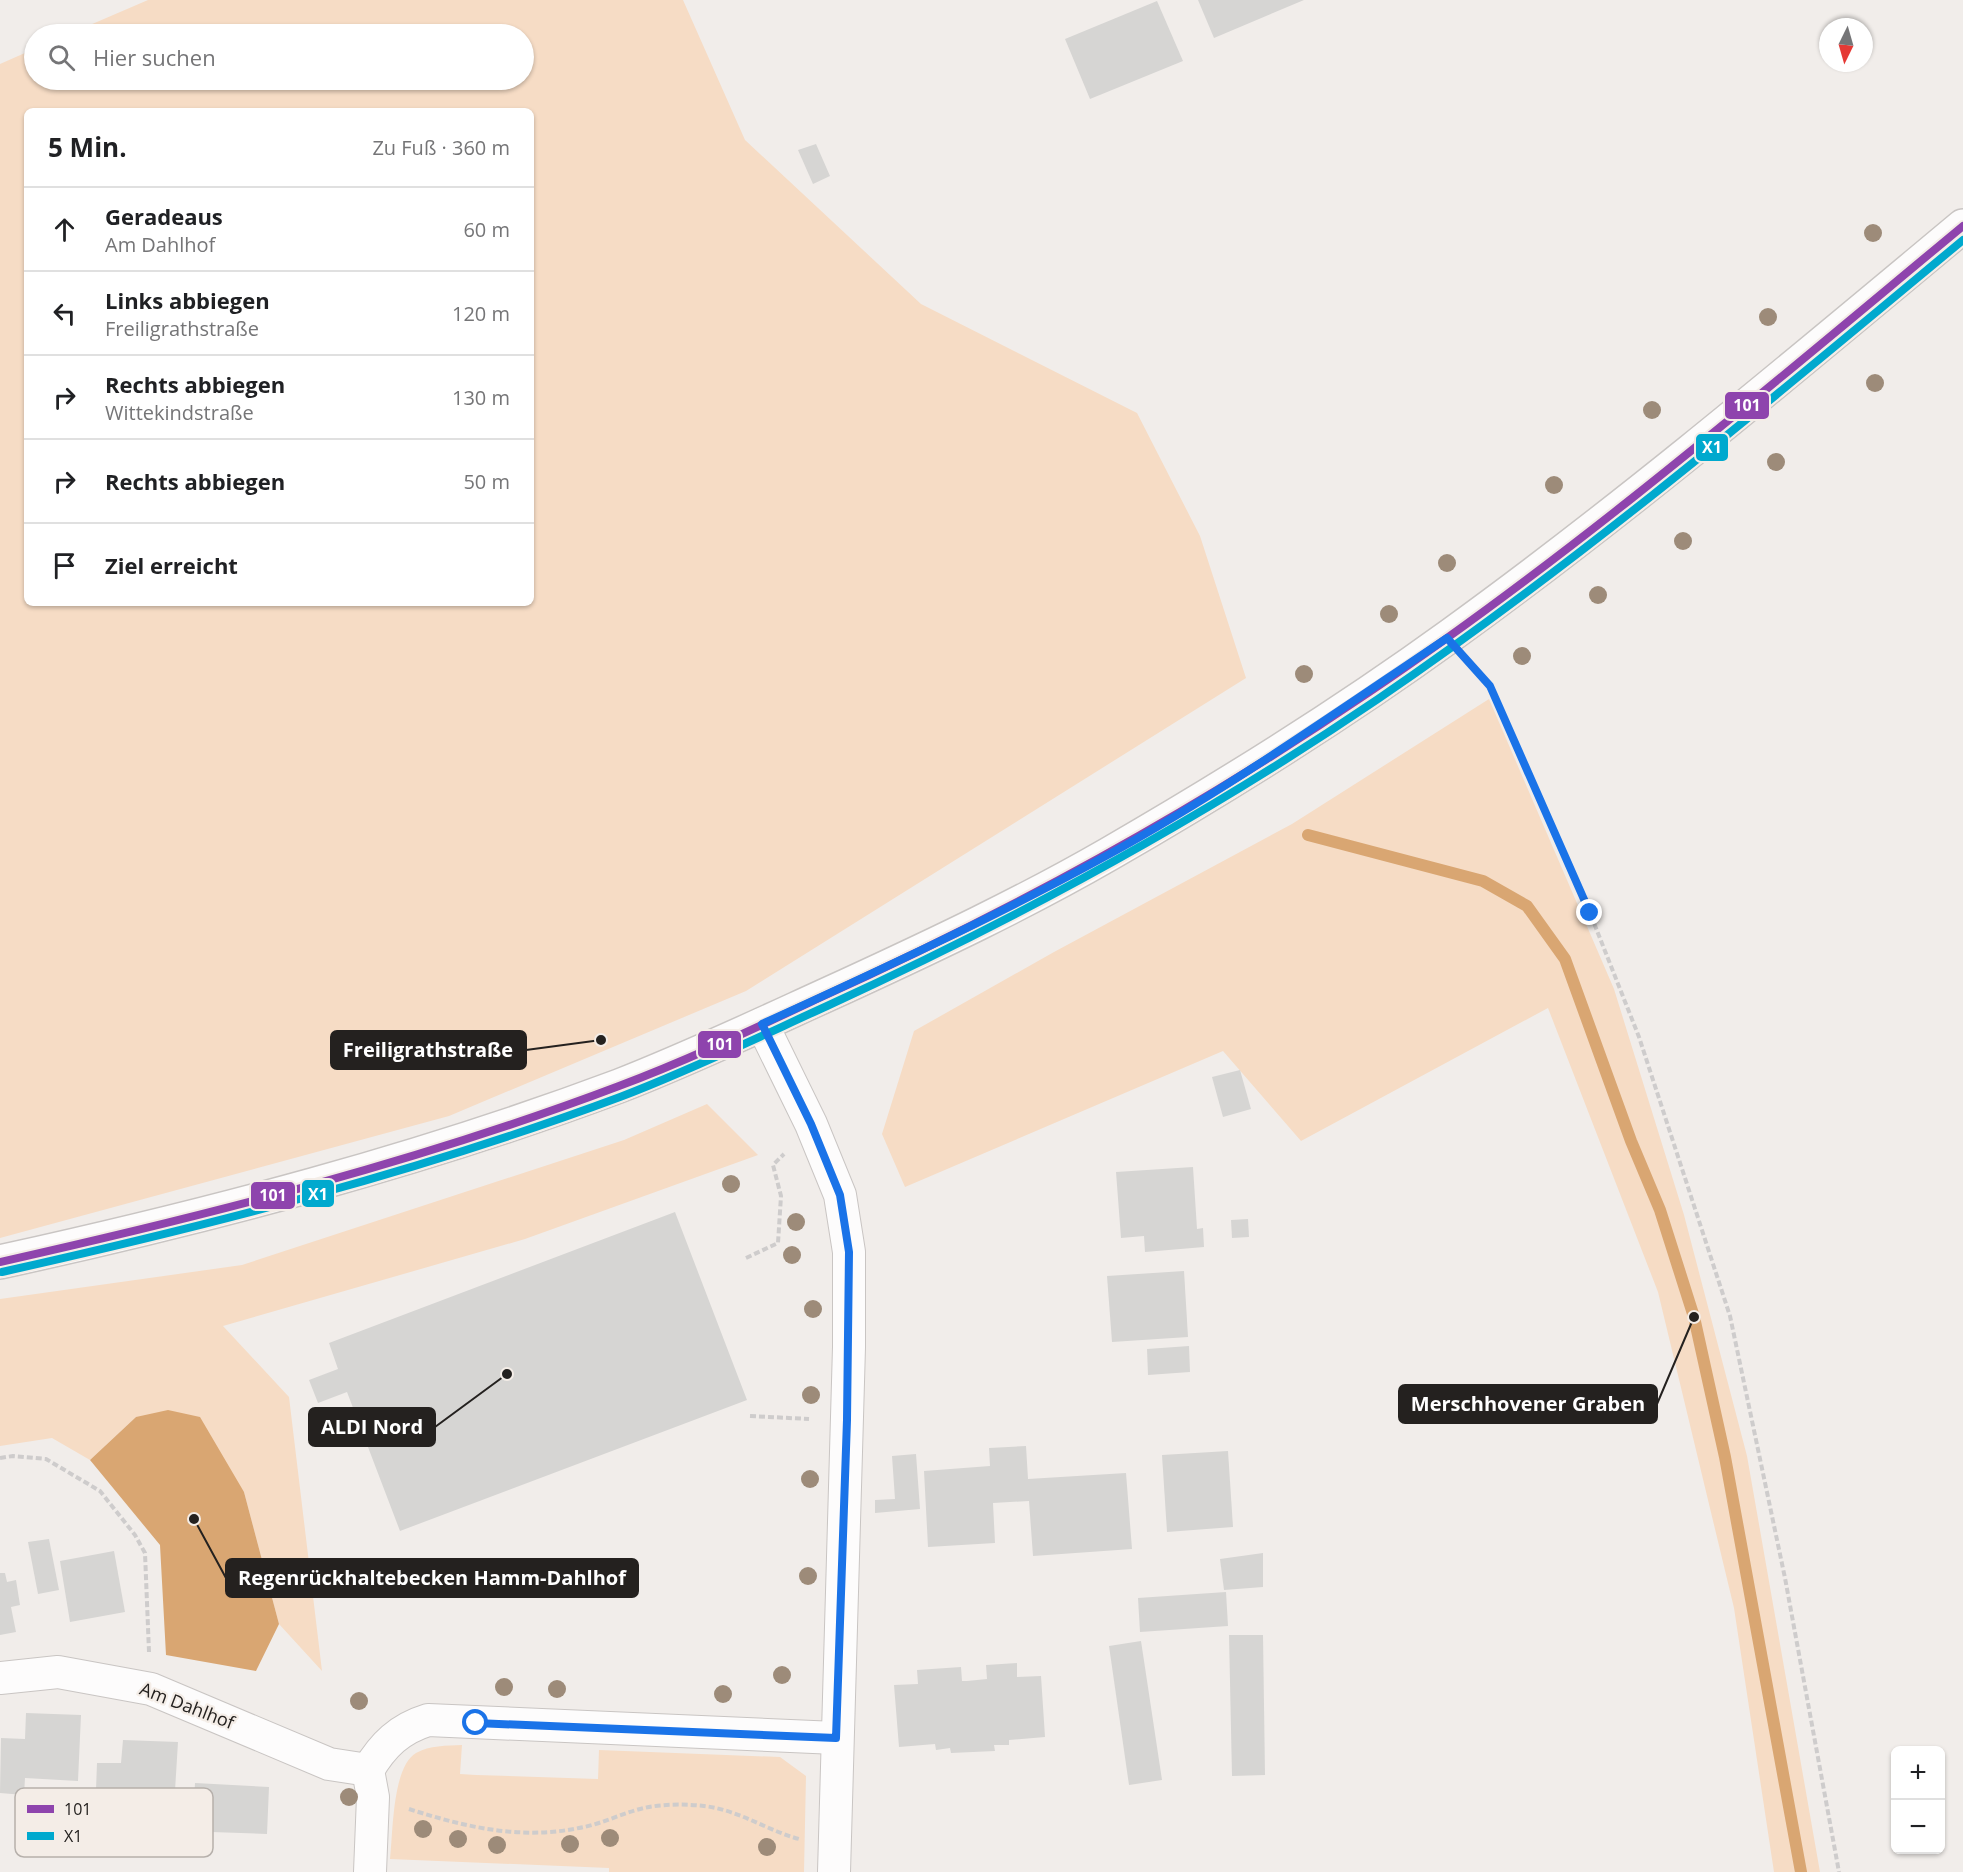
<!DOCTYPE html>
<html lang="de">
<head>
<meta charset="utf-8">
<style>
	body { margin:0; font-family:"Open Sans",sans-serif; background:#f2f2f2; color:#202124 }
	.controls { position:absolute; right:18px; bottom:18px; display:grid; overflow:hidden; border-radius:9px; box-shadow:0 2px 4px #0004 }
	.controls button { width:54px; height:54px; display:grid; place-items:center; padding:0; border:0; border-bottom:2px solid #e0e0e0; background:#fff; color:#202124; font:30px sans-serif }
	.compass { position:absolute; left:1819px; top:18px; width:54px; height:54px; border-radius:50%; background:#fff; box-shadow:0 2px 4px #0004; rotate:185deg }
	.stop { position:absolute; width:18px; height:18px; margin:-14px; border:4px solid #1a73e8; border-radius:50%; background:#fff }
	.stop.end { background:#1a73e8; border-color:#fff; box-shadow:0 2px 6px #0008 }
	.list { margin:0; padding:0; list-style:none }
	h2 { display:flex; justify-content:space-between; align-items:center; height:78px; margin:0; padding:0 24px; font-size:26px }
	h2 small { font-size:20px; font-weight:400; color:#757577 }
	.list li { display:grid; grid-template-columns:39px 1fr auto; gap:18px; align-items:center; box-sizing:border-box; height:84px; padding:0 24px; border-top:2px solid #e0e0e0 }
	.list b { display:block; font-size:22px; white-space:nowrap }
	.list p { margin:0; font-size:20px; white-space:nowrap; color:#757577 }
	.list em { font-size:20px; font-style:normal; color:#757577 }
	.icon { flex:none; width:33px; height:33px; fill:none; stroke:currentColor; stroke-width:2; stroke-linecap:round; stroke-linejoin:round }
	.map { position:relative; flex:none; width:1963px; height:1872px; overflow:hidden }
	.search { position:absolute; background:#fff; box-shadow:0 2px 4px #0004; left:24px; top:24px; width:510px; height:66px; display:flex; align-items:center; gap:15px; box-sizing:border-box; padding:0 21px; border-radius:33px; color:#757577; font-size:22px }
	.panel { position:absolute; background:#fff; box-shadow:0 2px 4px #0004; left:24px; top:108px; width:510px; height:498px; border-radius:9px }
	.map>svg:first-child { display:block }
	.green { fill:#f6dcc5; fill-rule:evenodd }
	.water { fill:#d9a672 }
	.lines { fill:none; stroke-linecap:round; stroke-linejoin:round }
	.stream { stroke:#d9a672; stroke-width:12 }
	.building { fill:#d6d5d3 }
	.street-casing { stroke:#c9c5c3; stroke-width:34 }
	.secondary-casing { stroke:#c9c5c3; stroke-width:36 }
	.path { stroke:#cecccc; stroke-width:4; stroke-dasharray:6 3; stroke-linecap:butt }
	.street { stroke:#fdfcfc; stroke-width:32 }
	.secondary { stroke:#fdfcfc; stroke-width:33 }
	.bus-1-casing { stroke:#f4ede7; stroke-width:12 }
	.bus-2-casing { stroke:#f4ede7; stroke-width:12 }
	.bus-1 { stroke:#8e44ad; stroke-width:8 }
	.bus-2 { stroke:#00a9ce; stroke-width:8 }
	.tree { fill:#9d8b79 }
	.route { stroke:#1a73e8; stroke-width:8 }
	.labels { text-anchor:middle; stroke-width:4.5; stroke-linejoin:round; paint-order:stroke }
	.street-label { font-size:18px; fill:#24211f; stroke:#f4ede7 }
	.key { fill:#f4ede7; stroke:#b6b0ab; stroke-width:1.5 }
	.key-label { font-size:16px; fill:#24211f }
	.leader { fill:none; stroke:#24211f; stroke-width:2 }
	.callout-dot { fill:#24211f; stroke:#f4ede7; stroke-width:2 }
	.callout { fill:#24211f; stroke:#24211f; stroke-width:2 }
	.callout-label { font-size:20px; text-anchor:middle; font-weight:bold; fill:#fff }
	.line-badge { stroke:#f4ede7; stroke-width:2 }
	.badge-label { font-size:16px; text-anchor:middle; font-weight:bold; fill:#fff }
</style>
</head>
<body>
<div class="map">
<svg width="1963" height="1872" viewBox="0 0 1963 1872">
	<rect width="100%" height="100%" fill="#f1edea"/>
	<g class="green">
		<path d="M148,0h535l62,140 176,164 216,109 63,123 46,142 -500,313 -297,125 -449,122v-1174l34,-15v31h490v-46h-455zM27,111h504v492h-504z"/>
		<polygon points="1489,699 1614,989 1684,1215 1747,1456 1820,1872 1774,1872 1734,1608 1658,1292 1548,1008 1301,1141 1223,1051 905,1187 882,1134 914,1031 1054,952 1292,824"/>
		<polygon points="707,1104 758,1155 525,1239 223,1326 289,1397 322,1671 279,1624 244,1492 136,1417 90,1460 52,1438 0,1446 0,1299 242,1265 624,1140"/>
		<path d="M462,1745l-2,29 16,1 122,4 1,-29 181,7 26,19 -2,96h-195v-4l-219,-9c3,-25 2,-92 26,-106 14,-8 30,-7 46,-8z"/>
	</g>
	<polygon class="water" points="168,1410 200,1417 244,1492 279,1624 256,1671 166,1655 160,1545 90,1460 136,1417"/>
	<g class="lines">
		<polyline class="stream" points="1308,835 1483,881 1527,906 1565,959 1631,1141 1660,1210 1694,1317 1725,1457 1801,1872"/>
	</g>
	<g class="building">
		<polygon points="1198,0 1304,0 1214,38"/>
		<polygon points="1157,1 1183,61 1090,99 1065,39"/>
		<polygon points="816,144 830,176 813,184 798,150"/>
		<polygon points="1240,1070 1251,1109 1223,1117 1212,1077"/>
		<polygon points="1193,1167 1197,1229 1203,1228 1204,1247 1145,1252 1144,1236 1121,1238 1116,1172"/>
		<polygon points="675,1212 747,1400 400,1531 347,1392 318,1403 309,1380 338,1369 329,1343"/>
		<polygon points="1248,1219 1249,1237 1232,1238 1231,1220"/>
		<polygon points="1184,1271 1188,1337 1112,1342 1107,1276"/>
		<polygon points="1189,1346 1190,1372 1148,1375 1147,1349"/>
		<polygon points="1026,1446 1028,1479 1126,1473 1132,1549 1033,1556 1029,1501 993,1503 995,1543 928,1547 924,1471 990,1466 989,1448"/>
		<polygon points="1228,1451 1233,1527 1167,1532 1162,1455"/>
		<polygon points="916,1454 920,1509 875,1513 875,1500 895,1499 892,1456"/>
		<polygon points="49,1539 59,1590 38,1594 28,1542"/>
		<polygon points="114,1551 125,1612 70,1622 60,1561"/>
		<polygon points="1263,1553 1263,1587 1224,1590 1220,1559"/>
		<polygon points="0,1573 5,1573 7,1582 16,1580 20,1605 11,1607 16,1632 0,1635"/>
		<polygon points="1226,1592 1228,1626 1140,1632 1138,1598"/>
		<polygon points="1229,1635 1263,1635 1265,1775 1232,1776"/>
		<polygon points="1141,1641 1162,1780 1129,1785 1109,1646"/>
		<polygon points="1017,1663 1017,1677 1041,1676 1045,1737 1009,1740 1009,1745 994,1745 995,1751 951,1753 950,1748 936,1750 935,1744 899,1747 894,1685 918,1684 917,1670 961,1667 962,1681 967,1681 987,1679 986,1665"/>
		<polygon points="26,1713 81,1715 78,1781 25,1778 24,1795 0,1793 1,1738 25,1739"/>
		<polygon points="123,1740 178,1742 174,1807 121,1804 121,1819 95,1817 97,1763 121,1763"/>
		<polygon points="195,1783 269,1787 267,1834 211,1832 210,1840 192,1838"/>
	</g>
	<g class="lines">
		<defs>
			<g id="street">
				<polyline points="762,1024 811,1124 840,1195 849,1252 849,1347 834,1872"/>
				<polyline points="0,1678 58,1672 151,1689 329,1764 368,1770"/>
				<path d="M370,1872l3,-75 -5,-27c15,-25 31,-41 60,-50l408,18"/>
			</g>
			<path id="secondary" d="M0,1262c209,-46 419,-101 619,-176 77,-30 152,-66 227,-100 89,-41 178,-83 263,-132 116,-67 233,-140 342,-219 177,-128 344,-269 512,-409"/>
		</defs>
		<use href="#street" class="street-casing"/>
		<use href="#secondary" class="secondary-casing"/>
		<g class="path">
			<polyline points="1471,665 1490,686 1590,913 1639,1037 1730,1316 1785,1578 1839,1872"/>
			<polyline points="746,1258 778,1243 781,1196 773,1165 784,1154"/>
			<polyline points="750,1416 809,1419"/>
			<polyline points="0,1458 13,1456 46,1459 100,1491 135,1535 145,1553 149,1652"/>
			<path d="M409,1809c56,18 111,31 170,19 24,-4 47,-17 70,-21 17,-3 38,-3 55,-1 35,4 62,24 95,33"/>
		</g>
		<use href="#street" class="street"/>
		<use href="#secondary" class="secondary"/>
		<defs>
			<path id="bus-1" d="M0,1262c209,-47 418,-100 619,-176 67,-25 132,-56 196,-86 196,-89 375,-186 553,-307 209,-141 401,-306 595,-467"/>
			<path id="bus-2" d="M2,1272c209,-47 417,-100 618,-175 71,-27 139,-60 207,-91 192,-88 376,-188 551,-307 205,-140 395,-301 585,-459"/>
		</defs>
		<use href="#bus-1" class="bus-1-casing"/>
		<use href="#bus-2" class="bus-2-casing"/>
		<use href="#bus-1" class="bus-1"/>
		<use href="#bus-2" class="bus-2"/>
	</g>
	<g class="tree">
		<circle cx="1873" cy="233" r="9"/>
		<circle cx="1768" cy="317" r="9"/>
		<circle cx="1875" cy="383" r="9"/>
		<circle cx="1652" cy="410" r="9"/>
		<circle cx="1776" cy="462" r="9"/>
		<circle cx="1554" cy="485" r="9"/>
		<circle cx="1683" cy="541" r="9"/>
		<circle cx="1447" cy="563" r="9"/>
		<circle cx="1598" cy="595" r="9"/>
		<circle cx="1389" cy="614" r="9"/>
		<circle cx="1522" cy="656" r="9"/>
		<circle cx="1304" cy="674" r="9"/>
		<circle cx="731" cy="1184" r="9"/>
		<circle cx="796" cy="1222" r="9"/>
		<circle cx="792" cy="1255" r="9"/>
		<circle cx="813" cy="1309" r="9"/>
		<circle cx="811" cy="1395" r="9"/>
		<circle cx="810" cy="1479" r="9"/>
		<circle cx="808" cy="1576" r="9"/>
		<circle cx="782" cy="1675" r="9"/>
		<circle cx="504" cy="1687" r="9"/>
		<circle cx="557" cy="1689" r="9"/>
		<circle cx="723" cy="1694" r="9"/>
		<circle cx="359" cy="1701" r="9"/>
		<circle cx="349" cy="1797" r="9"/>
		<circle cx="423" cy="1829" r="9"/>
		<circle cx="610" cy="1838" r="9"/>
		<circle cx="458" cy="1839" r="9"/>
		<circle cx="570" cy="1844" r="9"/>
		<circle cx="497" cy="1845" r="9"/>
		<circle cx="767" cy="1847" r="9"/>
	</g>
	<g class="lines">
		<path class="route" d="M476,1723l360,15 11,-318 2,-168 -9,-57 -29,-71 -49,-100c116,-53 231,-106 342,-167 119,-65 231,-144 343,-219l43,48 100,227"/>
	</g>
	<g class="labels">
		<g class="street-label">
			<text transform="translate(187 1706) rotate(21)" y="6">Am Dahlhof</text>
		</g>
	</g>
	<rect x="15" y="1788" width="198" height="69" rx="9" class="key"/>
	<rect x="27" y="1805" width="27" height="8" fill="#8e44ad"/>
	<rect x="27" y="1832" width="27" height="8" fill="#00a9ce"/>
	<g class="key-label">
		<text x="64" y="1815">101</text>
		<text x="64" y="1842">X1</text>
	</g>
	<path class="leader" d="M601 1040L526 1050M1694 1317L1657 1404M507 1374L435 1427M194 1519L226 1578"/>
	<g class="callout-dot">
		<circle cx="601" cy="1040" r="6"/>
		<circle cx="1694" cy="1317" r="6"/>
		<circle cx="507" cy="1374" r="6"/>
		<circle cx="194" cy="1519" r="6"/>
	</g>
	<g class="callout">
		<rect x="331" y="1031" width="195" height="38" rx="6"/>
		<rect x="1399" y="1385" width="258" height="38" rx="6"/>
		<rect x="309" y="1408" width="126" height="38" rx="6"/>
		<rect x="226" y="1559" width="412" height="38" rx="6"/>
	</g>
	<g class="callout-label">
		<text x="428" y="1057">Freiligrathstraße</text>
		<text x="1528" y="1411">Merschhovener Graben</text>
		<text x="372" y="1434">ALDI Nord</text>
		<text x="432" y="1585">Regenrückhaltebecken Hamm-Dahlhof</text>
	</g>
	<g class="line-badge">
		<rect x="1724" y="391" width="46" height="29" rx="6" fill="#8e44ad"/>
		<rect x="1695" y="433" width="34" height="29" rx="6" fill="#00a9ce"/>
		<rect x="697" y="1030" width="45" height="29" rx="6" fill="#8e44ad"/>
		<rect x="301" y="1179" width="34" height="29" rx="6" fill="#00a9ce"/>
		<rect x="250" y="1181" width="46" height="29" rx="6" fill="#8e44ad"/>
	</g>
	<g class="badge-label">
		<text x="1747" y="411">101</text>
		<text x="1712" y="453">X1</text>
		<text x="720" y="1050">101</text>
		<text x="318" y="1200">X1</text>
		<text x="273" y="1201">101</text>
	</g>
</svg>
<div class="controls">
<button>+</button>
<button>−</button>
</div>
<svg class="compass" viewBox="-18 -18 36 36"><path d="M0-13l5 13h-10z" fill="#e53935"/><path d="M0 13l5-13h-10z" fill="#757577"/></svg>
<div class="stop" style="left:476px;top:1723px"></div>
<div class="stop end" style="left:1590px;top:913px"></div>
<div class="search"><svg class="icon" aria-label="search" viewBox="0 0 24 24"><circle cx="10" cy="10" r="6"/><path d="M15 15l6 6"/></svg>Hier suchen</div>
<section class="panel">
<h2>5 Min.<small>Zu Fuß · 360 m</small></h2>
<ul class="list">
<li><svg class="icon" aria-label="ahead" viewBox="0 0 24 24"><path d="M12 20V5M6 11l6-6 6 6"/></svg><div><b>Geradeaus</b><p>Am Dahlhof</p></div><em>60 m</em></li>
<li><svg class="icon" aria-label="left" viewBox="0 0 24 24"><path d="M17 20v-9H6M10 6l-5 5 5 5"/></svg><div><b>Links abbiegen</b><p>Freiligrathstraße</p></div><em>120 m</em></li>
<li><svg class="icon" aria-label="right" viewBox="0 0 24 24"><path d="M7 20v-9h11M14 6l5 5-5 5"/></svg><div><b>Rechts abbiegen</b><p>Wittekindstraße</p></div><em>130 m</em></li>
<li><svg class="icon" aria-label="right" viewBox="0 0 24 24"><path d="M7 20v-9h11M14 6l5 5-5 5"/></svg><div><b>Rechts abbiegen</b></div><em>50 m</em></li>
<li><svg class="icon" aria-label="arrive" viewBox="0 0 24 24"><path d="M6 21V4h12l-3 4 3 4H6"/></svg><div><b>Ziel erreicht</b></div></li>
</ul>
</section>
</div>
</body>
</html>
